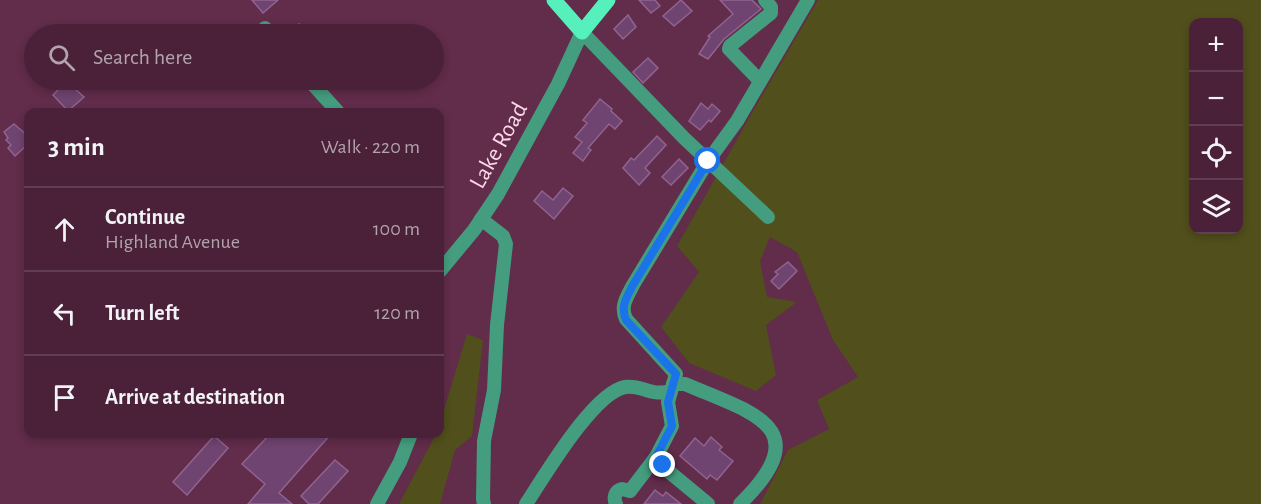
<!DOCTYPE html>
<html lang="en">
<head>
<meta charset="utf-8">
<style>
	body { margin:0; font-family:"Alegreya Sans",sans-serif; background:#542e43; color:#f1f3f6 }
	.controls { position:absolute; right:18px; top:18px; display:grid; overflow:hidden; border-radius:12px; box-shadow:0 3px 9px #0003 }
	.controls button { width:54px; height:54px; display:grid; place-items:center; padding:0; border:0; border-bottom:2px solid #613e53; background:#4a2138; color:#f1f3f6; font:30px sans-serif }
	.stop { position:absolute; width:18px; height:18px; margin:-14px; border:4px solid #1a73e8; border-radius:50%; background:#fff }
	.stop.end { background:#1a73e8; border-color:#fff; box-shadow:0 2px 6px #0008 }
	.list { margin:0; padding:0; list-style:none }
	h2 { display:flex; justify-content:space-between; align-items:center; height:78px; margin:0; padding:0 24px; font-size:26px }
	h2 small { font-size:20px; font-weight:400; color:#b2a3ae }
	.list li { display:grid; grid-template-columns:39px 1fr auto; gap:18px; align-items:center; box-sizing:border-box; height:84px; padding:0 24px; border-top:2px solid #613e53 }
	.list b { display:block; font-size:22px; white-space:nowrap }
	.list p { margin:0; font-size:20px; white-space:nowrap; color:#b2a3ae }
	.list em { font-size:20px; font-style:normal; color:#b2a3ae }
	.icon { flex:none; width:33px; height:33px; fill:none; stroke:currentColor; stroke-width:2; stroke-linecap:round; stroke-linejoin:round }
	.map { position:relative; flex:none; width:1261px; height:504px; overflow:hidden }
	.search { position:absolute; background:#4a2138; box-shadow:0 3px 9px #0003; left:24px; top:24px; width:420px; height:66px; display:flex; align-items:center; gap:15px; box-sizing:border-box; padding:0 21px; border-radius:33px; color:#b2a3ae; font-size:22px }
	.panel { position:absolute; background:#4a2138; box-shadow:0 3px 9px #0003; left:24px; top:108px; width:420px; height:330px; border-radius:12px }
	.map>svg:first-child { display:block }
	.green { fill:#514f1b; fill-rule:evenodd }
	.building { fill:#704470; stroke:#916390; stroke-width:1.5 }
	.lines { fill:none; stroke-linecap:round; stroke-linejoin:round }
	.minor { stroke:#449d7e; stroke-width:14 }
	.major { stroke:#56f0bd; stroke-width:15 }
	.route { stroke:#1a73e8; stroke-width:8 }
	.labels { text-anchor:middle; stroke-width:4.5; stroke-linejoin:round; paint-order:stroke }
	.street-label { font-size:24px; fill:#fbd8e9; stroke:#622c4b }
</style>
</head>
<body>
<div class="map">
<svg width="1261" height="504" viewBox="0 0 1261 504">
	<rect width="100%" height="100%" fill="#622c4b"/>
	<g class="green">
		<path d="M818,0h443v504h-501l28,-54 41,-21 -12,-29 41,-23 -25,-37 -36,-88 -27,-15 -10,24 7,36 30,5 -31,23 10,50 -20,16 -67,-28 -28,-36 38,-55 -22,-26 76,-135zM1194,22h44v208h-44z"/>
		<polygon points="467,334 483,340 472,436 455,450 440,504 399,504 436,434 440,434 440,423"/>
	</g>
	<g class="building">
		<polygon points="252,0 278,0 263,13"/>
		<polygon points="639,0 655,0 660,6 651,13"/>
		<polygon points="681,0 692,11 674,26 663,16"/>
		<polygon points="720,0 752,0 761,9 724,39 708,59 699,54 710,37 708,36 733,14"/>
		<polygon points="628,15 636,27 623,39 614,29"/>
		<polygon points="299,24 309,34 287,34"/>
		<polygon points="648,58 658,68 643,83 633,72"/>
		<polygon points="53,80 65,80 84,97 68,111 53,95 59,89"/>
		<polygon points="600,99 612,109 611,111 622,121 615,129 609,124 588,148 591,150 583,161 573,153 582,142 575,137 587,123 583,120"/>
		<polygon points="701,103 708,109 712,104 720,111 711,122 709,120 700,130 689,121"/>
		<polygon points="14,124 28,136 28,144 15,156 8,148 11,145 6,140 8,138 4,132"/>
		<polygon points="657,136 666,145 645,168 650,173 639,185 623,168 631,158 634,160"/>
		<polygon points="679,159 688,168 671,185 662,177"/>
		<polygon points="563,188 573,196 554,219 534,201 542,191 553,200"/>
		<polygon points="788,262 797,271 779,289 771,281 778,274 775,272"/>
		<polygon points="270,434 331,434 279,493 292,504 248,504 265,484 242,464"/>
		<polygon points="214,436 228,448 187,495 173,482"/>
		<polygon points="711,437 722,447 719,450 733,461 717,480 710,475 707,479 680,456 695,438 704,446"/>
		<polygon points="335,460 348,471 318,504 309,504 301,496"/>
		<polygon points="655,490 663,496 666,492 681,504 644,504"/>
	</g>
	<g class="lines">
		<g class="minor">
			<polyline points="265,28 270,34"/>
			<polyline points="309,80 338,112"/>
			<polyline points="760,81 729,49 730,46 771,13 771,7 765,0"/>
			<polyline points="481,219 503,236 506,244 497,325 494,390 484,441 483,499 484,504"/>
			<polyline points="440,271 474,230 498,194 558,84 582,32 684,138 768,217"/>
			<path d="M673,384h12c67,29 134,43 55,120"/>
			<polyline points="630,491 656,457"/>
			<polyline points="377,504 400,462 411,434"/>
			<path d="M526,504c18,-27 67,-111 99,-117 17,-3 24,10 46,4"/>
			<path d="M616,504c-3,-7 -1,-13 6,-15l8,2"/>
			<path d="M708,504l-41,-34 -11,-13 16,-31 -4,-24 8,-28 -50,-55c-6,-13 1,-22 7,-34l75,-124 29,-40 71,-121"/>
		</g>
		<polyline class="major" points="554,0 582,32 608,0"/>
	</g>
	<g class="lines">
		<path class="route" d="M663,465l-7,-8 16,-31 -4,-24 8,-28 -50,-54c-6,-14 1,-23 7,-35l75,-124"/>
	</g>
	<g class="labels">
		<g class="street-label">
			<text transform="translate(498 145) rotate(-61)" y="8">Lake Road</text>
		</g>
	</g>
</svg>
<div class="controls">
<button>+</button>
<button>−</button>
<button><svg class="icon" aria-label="locate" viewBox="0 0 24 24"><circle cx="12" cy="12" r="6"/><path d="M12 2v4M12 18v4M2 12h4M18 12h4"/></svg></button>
<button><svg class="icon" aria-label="layers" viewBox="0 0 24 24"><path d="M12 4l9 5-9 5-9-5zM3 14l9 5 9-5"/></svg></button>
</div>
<div class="stop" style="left:708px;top:161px"></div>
<div class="stop end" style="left:663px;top:465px"></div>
<div class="search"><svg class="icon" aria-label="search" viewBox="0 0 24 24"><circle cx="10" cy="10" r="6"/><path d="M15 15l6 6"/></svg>Search here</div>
<section class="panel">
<h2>3 min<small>Walk · 220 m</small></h2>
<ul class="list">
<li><svg class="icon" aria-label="ahead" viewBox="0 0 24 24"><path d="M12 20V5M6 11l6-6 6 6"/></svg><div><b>Continue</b><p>Highland Avenue</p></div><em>100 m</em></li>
<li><svg class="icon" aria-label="left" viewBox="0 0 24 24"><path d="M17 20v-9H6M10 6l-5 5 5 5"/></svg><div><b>Turn left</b></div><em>120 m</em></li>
<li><svg class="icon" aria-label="arrive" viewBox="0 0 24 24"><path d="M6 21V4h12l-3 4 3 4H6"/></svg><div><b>Arrive at destination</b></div></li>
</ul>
</section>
</div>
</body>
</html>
